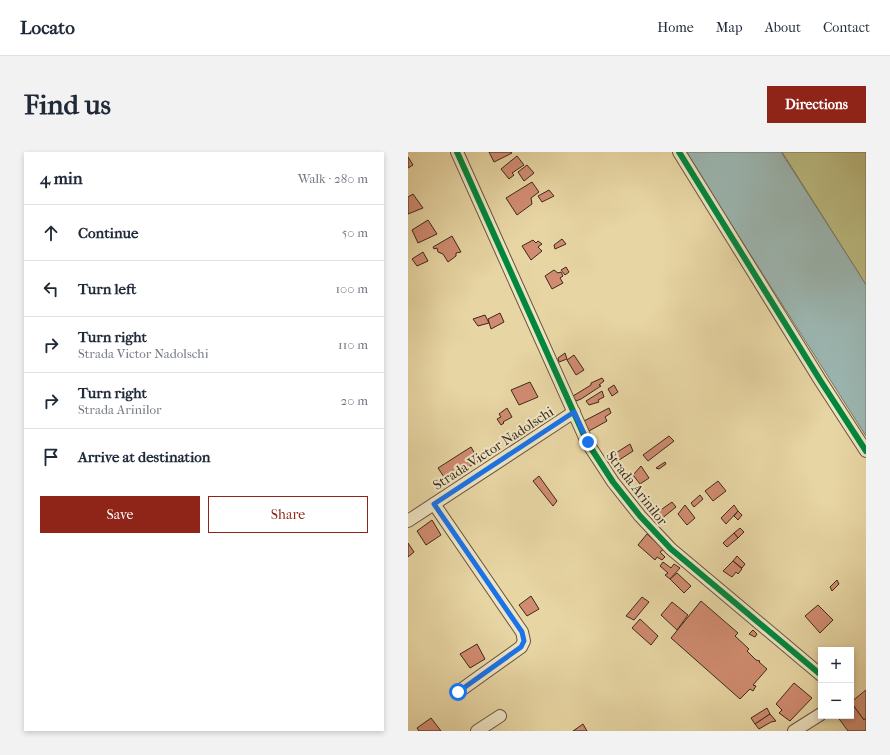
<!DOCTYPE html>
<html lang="en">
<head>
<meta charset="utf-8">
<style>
	body { margin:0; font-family:"IM FELL French Canon",serif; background:#f2f2f3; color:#1f2937 }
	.controls { position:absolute; right:12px; bottom:12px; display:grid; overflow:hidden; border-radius:0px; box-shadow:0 2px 6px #0003 }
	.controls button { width:36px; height:36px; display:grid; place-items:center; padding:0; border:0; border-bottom:1px solid #e0e1e3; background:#fff; color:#1f2937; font:20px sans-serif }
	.stop { position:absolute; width:12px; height:12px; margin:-9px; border:3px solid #1a73e8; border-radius:50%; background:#fff }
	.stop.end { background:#1a73e8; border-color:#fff; box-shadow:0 1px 4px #0008 }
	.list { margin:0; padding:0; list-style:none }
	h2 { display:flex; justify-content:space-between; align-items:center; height:52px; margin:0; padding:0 16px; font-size:17px }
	h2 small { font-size:13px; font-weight:400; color:#747a83 }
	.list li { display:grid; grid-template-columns:26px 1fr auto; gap:12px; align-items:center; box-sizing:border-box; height:56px; padding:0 16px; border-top:1px solid #e0e1e3 }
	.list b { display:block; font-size:15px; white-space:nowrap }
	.list p { margin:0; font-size:13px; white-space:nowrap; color:#747a83 }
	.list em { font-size:13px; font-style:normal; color:#747a83 }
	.actions { display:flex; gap:8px; padding:12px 16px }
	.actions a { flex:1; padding:9px 0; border:1px solid #8f2418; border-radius:0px; text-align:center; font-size:14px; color:#8f2418 }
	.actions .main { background:#8f2418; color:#fff }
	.icon { flex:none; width:22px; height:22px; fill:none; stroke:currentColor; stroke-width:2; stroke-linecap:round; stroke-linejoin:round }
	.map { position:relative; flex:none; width:458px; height:579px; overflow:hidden; border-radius:0px }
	header { display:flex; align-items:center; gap:24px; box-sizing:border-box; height:56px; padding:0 20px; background:#fff; border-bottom:1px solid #e0e1e3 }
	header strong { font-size:19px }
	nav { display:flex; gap:22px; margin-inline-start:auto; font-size:14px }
	.intro { display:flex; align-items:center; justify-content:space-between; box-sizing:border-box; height:96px; padding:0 24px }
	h1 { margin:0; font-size:28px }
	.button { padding:10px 18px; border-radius:0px; background:#8f2418; color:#fff; font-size:14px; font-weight:700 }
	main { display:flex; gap:24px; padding:0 24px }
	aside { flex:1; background:#fff; border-radius:0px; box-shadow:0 2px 6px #0003 }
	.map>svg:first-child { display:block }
	.green { fill:#bbbc81; stroke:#7c734e }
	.water { fill:#9bb6b1; stroke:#757e75 }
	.building { fill:#d08b70; stroke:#3c2a1b }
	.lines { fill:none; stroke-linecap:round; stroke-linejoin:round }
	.minor-casing { stroke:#67553d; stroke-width:14 }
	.minor { stroke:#efe4c3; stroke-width:12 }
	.cycleway-casing { stroke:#efe4c3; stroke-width:8 }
	.cycleway { stroke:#00873e; stroke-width:6 }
	.route { stroke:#1a73e8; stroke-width:5 }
	.labels { text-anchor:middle; stroke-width:4; stroke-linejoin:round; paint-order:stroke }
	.street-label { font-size:14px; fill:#3c2a1b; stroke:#efe4c3 }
</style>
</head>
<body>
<header>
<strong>Locato</strong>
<nav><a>Home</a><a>Map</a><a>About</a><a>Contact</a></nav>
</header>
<div class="intro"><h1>Find us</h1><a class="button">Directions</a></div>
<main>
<aside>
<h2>4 min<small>Walk · 280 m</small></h2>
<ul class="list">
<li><svg class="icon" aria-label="ahead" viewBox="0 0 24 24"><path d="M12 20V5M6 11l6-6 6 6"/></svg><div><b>Continue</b></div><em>50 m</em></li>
<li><svg class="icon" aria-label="left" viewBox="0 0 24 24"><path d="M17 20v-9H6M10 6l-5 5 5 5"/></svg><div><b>Turn left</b></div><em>100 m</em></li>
<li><svg class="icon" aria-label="right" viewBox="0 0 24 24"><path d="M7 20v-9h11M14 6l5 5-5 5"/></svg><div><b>Turn right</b><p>Strada Victor Nadolschi</p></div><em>110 m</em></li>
<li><svg class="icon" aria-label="right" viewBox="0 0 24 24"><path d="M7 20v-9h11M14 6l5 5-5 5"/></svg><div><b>Turn right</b><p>Strada Arinilor</p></div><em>20 m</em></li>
<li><svg class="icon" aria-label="arrive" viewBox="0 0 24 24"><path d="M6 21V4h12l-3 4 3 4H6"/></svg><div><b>Arrive at destination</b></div></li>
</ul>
<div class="actions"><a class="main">Save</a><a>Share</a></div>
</aside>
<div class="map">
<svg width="458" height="579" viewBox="0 0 458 579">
	<rect width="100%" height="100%" fill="#e7d5a3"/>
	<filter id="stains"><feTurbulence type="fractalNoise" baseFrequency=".005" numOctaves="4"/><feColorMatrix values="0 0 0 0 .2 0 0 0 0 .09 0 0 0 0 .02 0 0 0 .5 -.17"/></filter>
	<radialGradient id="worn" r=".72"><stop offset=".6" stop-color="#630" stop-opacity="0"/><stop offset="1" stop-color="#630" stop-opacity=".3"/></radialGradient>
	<polygon class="green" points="374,0 458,0 458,133 450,120"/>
	<polygon class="water" points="277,0 373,0 450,120 458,133 458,284"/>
	<g class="building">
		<polygon points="81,0 103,0 104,1 86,10"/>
		<polygon points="109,4 116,13 104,21 106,23 101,27 93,17"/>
		<polygon points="0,5 5,13 0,16"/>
		<polygon points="119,13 126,21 116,29 110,20"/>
		<polygon points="124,30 131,40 123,46 124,52 109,63 98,46"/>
		<polygon points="141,38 146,44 134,50 130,44"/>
		<polygon points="5,42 15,56 0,62 0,45"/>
		<polygon points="20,68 29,82 10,91 4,78"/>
		<polygon points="44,84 53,100 48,101 48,104 40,110 35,102 30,100 29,96 26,97 25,95"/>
		<polygon points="154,87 158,92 147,97 146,93"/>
		<polygon points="125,88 128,91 130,89 134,92 130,95 134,99 123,108 114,94"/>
		<polygon points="15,100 20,109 9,114 4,107"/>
		<polygon points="158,115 161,120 157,123 153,118"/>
		<polygon points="146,118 150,121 153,120 155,124 152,126 155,131 144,137 137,124"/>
		<polygon points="92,161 96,170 83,177 80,167"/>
		<polygon points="77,163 81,171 70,174 65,167"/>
		<polygon points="157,201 159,207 151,210 150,206"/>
		<polygon points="166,203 176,218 168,223 159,208"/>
		<polygon points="194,226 196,229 191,233 193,234 173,247 168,249 165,244 183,233 183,231"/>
		<polygon points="122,230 130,245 111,253 103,238"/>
		<polygon points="206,233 210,240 204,244 200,237"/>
		<polygon points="194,239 196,245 190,248 191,250 181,253 178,249"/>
		<polygon points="99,256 104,265 95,270 96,271 93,273 89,267 93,265 91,262"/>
		<polygon points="201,256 203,261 197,265 199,269 181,279 176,269"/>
		<polygon points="261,284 266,289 240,309 235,303"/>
		<polygon points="222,292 225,299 208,310 203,304"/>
		<polygon points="63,295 71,309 38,328 30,316"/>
		<polygon points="257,310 258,312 251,317 248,316"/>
		<polygon points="233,314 241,326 232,332 225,323"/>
		<polygon points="131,324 149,349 145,354 125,329"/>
		<polygon points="310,329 318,339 305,349 297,339"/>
		<polygon points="292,343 295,347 286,355 283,351"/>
		<polygon points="264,350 268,355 252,368 247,362"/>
		<polygon points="277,353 287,366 279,373 270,362"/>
		<polygon points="326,353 330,359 318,372 313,366"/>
		<polygon points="330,359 334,363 330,368 326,364"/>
		<polygon points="24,368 33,383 18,393 9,379"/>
		<polygon points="332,376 336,380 330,386 326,381"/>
		<polygon points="326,381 330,386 319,395 315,391"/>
		<polygon points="239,382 256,397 252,400 257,405 254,408 249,405 247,408 230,393"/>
		<polygon points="0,391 6,400 0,405"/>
		<polygon points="329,404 337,412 334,416 325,409"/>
		<polygon points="325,409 334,417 330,422 328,420 324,425 315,419"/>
		<polygon points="255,410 263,416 266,412 272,416 262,427 257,423 260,421 252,414"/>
		<polygon points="269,421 283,434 276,441 262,427"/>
		<polygon points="429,428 431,432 424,439 422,435"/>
		<polygon points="123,444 131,457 119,464 111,453"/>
		<polygon points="234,445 241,450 226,468 218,464"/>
		<polygon points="293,449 330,481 327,484 341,497 339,499 348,508 352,509 351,510 359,517 345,533 348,534 345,539 342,537 332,547 263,486"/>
		<polygon points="264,450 280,463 269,478 253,463"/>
		<polygon points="410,453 425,468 412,481 397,464"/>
		<polygon points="232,467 250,484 243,493 224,476"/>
		<polygon points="345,478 349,482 347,485 341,482"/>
		<polygon points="69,492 77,507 62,516 52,502"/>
		<polygon points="386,531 404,546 382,569 371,561 374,558 368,552"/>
		<polygon points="458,538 458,566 456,568 443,550"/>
		<polygon points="444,552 456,568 458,566 458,579 440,579 429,564 443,564 443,553"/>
		<polygon points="359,556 362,562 347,572 343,566"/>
		<polygon points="362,562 368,569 363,570 351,577 347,572"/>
		<polygon points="23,566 33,579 11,579 9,576"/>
		<polygon points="175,572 179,579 165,579"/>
	</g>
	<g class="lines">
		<defs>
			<g id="minor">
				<polyline points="49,0 179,290 205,330 232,364 263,397 413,523"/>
				<polyline points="271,0 412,228 458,299"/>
				<polyline points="26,352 114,480 116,489 113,495 50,540"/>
				<polyline points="0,369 166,260"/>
				<polyline points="69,579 92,564"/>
				<polyline points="386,579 413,562"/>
			</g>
		</defs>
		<use href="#minor" class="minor-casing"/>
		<use href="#minor" class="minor"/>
		<defs>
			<g id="cycleway">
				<polyline points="49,0 179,290 205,330 232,364 263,397 413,523"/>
				<polyline points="271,0 412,228 458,299"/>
			</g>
		</defs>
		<use href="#cycleway" class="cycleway-casing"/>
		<use href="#cycleway" class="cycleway"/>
	</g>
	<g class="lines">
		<polyline class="route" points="50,540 113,495 116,489 114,480 26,352 166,260 180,290"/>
	</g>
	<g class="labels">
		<g class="street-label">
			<text transform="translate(85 296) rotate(-33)" y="5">Strada Victor Nadolschi</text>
			<text transform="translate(229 336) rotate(52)" y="5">Strada Arinilor</text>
		</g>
	</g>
	<rect width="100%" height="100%" filter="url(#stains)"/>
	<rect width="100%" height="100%" fill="url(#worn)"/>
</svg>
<div class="controls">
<button>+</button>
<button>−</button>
</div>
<div class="stop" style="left:50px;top:540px"></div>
<div class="stop end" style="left:180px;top:290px"></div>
</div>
</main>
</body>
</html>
